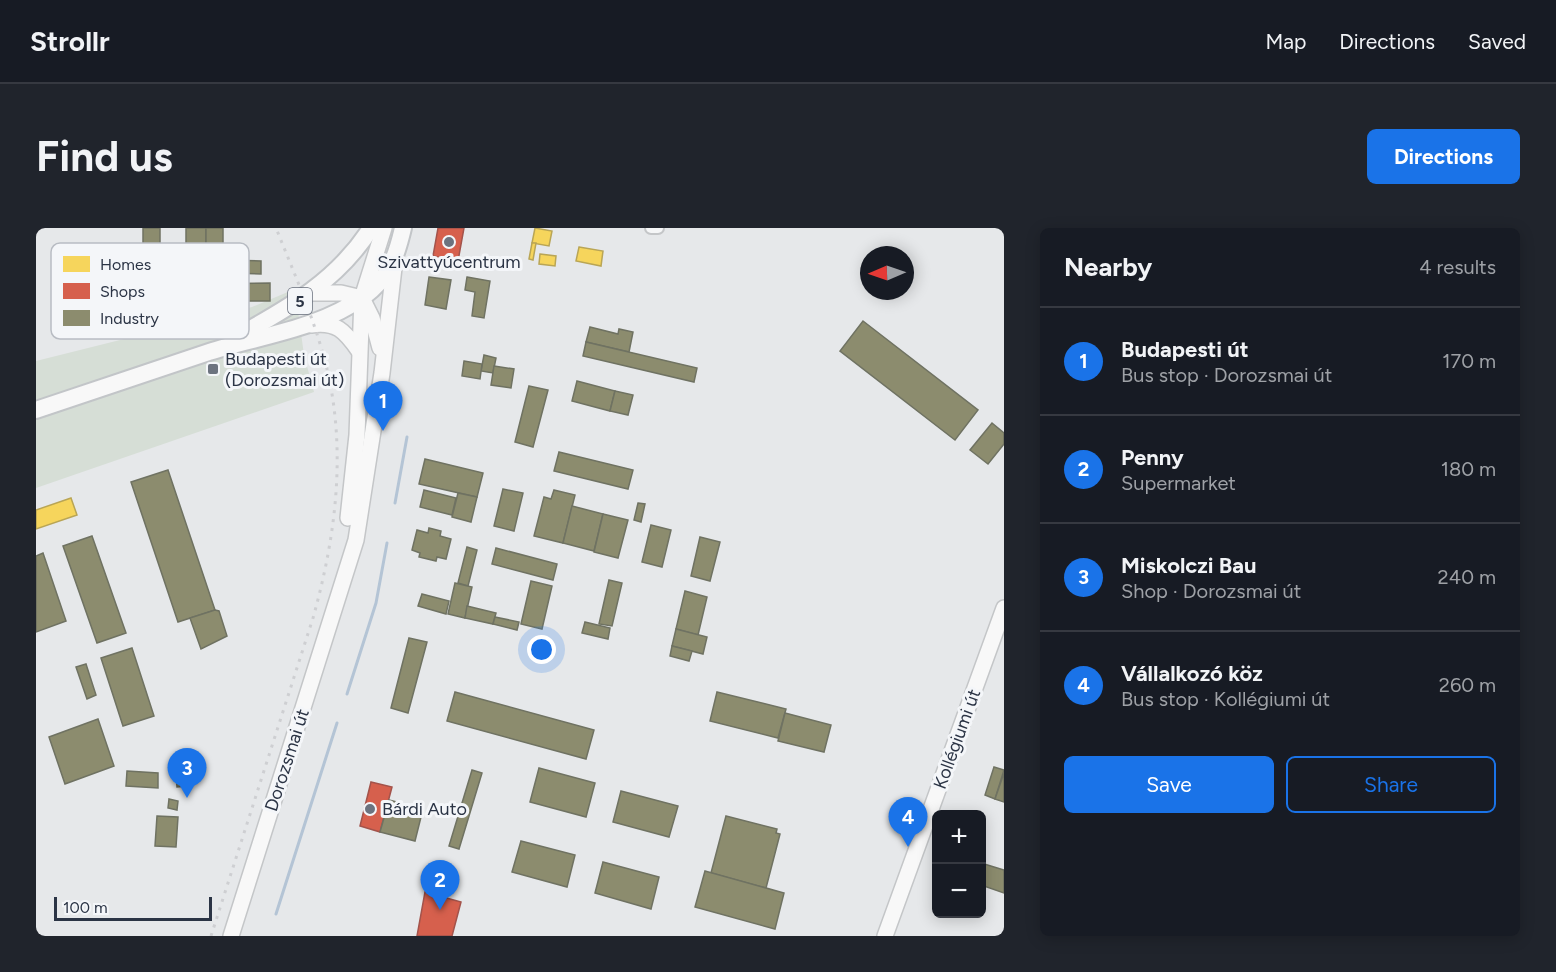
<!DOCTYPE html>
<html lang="en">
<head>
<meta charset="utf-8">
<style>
	body { margin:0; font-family:Figtree,sans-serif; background:#20242c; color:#f1f3f6 }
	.controls { position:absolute; right:18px; bottom:18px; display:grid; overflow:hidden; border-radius:9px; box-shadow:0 3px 15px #0003 }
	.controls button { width:54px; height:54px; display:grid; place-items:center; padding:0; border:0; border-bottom:2px solid #363941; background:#171b24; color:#f1f3f6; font:30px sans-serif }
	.compass { position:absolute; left:824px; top:18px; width:54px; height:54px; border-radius:50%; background:#171b24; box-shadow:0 3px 15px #0003; rotate:268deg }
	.scale { position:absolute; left:18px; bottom:15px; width:158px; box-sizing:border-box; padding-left:6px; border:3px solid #2b3445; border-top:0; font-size:16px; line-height:21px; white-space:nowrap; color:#2b3445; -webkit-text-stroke:4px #f4f6f9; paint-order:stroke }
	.you { position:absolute; left:506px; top:422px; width:21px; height:21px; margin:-15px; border:4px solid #fff; border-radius:50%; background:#1a73e8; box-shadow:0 0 0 9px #1a73e833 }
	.badge { display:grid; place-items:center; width:39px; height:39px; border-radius:50%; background:#1a73e8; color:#fff; font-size:20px; font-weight:700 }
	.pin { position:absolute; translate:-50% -50px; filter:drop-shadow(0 2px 3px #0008) }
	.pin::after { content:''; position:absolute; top:32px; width:21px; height:18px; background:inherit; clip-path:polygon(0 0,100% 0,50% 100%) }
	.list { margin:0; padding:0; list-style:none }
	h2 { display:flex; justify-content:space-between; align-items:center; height:78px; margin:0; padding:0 24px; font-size:26px }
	h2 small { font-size:20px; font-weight:400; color:#9ea1a6 }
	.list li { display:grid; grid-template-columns:39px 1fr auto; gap:18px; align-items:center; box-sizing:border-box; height:108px; padding:0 24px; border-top:2px solid #363941 }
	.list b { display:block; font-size:22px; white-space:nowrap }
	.list p { margin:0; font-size:20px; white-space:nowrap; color:#9ea1a6 }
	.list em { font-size:20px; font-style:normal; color:#9ea1a6 }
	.actions { display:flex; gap:12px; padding:18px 24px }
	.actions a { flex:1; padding:14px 0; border:2px solid #1a73e8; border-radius:9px; text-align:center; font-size:21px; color:#1a73e8 }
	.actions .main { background:#1a73e8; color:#fff }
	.map { position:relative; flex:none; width:968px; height:708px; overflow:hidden; border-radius:9px }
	header { display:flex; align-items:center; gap:36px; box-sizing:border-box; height:84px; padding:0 30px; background:#171b24; border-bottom:2px solid #363941 }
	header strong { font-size:28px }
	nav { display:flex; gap:33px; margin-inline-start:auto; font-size:21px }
	.intro { display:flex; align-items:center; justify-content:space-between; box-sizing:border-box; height:144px; padding:0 36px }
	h1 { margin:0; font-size:42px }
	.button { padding:15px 27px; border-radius:9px; background:#1a73e8; color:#fff; font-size:21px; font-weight:700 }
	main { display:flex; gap:36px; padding:0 36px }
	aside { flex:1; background:#171b24; border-radius:9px; box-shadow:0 3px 15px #0003 }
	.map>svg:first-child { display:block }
	.green { fill:#d6ded6 }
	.homes { fill:#f6d55c; stroke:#b9a555; stroke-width:1.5 }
	.shops { fill:#d6604d; stroke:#a3534b; stroke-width:1.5 }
	.industry { fill:#8c8c6e; stroke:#6f7262; stroke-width:1.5 }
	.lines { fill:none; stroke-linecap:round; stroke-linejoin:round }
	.stream { stroke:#b4c4d5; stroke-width:3 }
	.street-casing { stroke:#c4c6c8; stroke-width:14 }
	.secondary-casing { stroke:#c4c6c8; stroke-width:18 }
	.primary-casing { stroke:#c2c5c8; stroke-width:20 }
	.street { stroke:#f5f6f7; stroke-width:10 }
	.secondary { stroke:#f8f8f8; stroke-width:15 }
	.primary { stroke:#f8f8f8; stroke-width:16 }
	.rail { stroke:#cecfd2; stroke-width:3; stroke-dasharray:3 6; stroke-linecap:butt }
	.poi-dot { fill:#6c737f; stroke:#f4f6f9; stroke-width:2 }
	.labels { text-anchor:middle; stroke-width:6; stroke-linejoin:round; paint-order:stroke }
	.shield { fill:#f4f6f9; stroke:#676e7b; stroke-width:1.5 }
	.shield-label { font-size:16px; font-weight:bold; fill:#2b3445 }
	.poi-label { font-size:18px; fill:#2b3445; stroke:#f4f6f9; text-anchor:start }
	.street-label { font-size:18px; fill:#2b3445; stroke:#f4f6f9 }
	.key { fill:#f4f6f9; stroke:#b8bcc3; stroke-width:1.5 }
	.key-label { font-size:16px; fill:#2b3445 }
</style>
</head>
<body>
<header>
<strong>Strollr</strong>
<nav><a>Map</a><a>Directions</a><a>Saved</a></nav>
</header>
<div class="intro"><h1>Find us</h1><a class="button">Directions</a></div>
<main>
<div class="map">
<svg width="968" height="708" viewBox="0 0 968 708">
	<rect width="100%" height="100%" fill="#e6e8ea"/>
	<polygon class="green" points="259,61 268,127 278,164 0,260 0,133 216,79"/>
	<g class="homes">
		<polygon points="499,0 516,3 513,18 496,15"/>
		<polygon points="496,15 500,15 497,32 493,31"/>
		<polygon points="543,19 567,23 565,38 540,33"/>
		<polygon points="504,26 520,28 519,38 503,36"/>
		<polygon points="35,270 41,287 0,301 0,282"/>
	</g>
	<g class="shops">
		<polygon points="402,0 428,0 422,33 397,28"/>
		<polygon points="335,554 356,559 344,604 324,598"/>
		<polygon points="389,664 425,674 416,708 381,708"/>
	</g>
	<g class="industry">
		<polygon points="107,0 124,0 124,54 90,55 90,32 107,32"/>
		<rect x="150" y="0" width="20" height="51"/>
		<rect x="170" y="0" width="17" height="24"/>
		<polygon points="188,32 225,33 225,46 188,45"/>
		<polygon points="393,49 415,52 410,81 389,77"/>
		<polygon points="431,49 454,53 448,90 436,88 439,64 429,62"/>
		<polygon points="234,55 234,73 149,73 149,56"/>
		<polygon points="827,93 942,182 919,212 804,123"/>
		<polygon points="554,99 582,106 583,101 597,104 593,124 550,114"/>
		<polygon points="550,114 661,140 658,154 547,128"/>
		<polygon points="448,127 460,130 457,145 445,143"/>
		<polygon points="428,133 446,136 444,151 426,148"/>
		<polygon points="458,138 478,141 475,160 455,157"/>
		<polygon points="541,153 579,163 574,183 536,173"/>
		<polygon points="493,158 512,162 497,219 479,214"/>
		<polygon points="579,163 597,167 592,187 574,183"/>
		<polygon points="956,195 968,205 968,216 952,236 934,222"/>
		<polygon points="523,224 597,242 592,261 518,243"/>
		<polygon points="389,231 447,245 441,269 383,256"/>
		<polygon points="132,242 179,382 142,394 95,254"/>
		<polygon points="467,261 487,265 478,303 458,298"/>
		<polygon points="388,262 420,270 416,287 384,279"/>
		<polygon points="518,262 539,267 527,315 498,308 508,269 515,271"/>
		<polygon points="422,265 441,269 435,294 416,289"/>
		<polygon points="602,275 609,276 605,294 598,292"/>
		<polygon points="536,278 567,286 558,323 527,315"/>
		<polygon points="567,286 592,292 582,330 558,324"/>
		<polygon points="615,297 635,302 626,339 606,334"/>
		<polygon points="393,300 405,303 404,308 415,311 410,331 401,329 400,333 383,329 384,325 376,322 381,302 392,305"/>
		<polygon points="56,308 90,405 61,415 27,318"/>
		<polygon points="664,309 684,314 674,353 655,348"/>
		<polygon points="431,319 441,322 432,358 422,355"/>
		<polygon points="460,320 521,336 517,352 456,336"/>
		<polygon points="7,325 30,393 0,404 0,328"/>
		<polygon points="573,352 586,355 576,398 563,396"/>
		<polygon points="495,353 516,358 506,401 485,396"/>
		<polygon points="419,355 436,359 429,390 412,386"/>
		<polygon points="649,363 671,369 662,407 640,401"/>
		<polygon points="386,366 413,373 410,386 382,378"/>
		<polygon points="431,378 460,385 457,396 429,390"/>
		<polygon points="179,382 183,383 191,408 165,421 154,390"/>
		<polygon points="459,389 483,394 481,402 457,396"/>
		<polygon points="549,394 574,400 572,411 546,405"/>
		<polygon points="640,401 671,409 667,426 636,418"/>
		<polygon points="373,410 391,414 372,485 355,480"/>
		<polygon points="636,418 656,423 653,433 634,428"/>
		<polygon points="96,420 118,488 87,498 65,430"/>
		<polygon points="50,436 60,467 51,471 40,439"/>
		<polygon points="419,464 558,502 550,531 411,493"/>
		<polygon points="681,464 750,481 742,510 674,493"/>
		<polygon points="749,485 795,497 788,524 742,513"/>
		<polygon points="62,491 78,538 29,556 13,509"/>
		<polygon points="958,539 968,542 959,571 949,567"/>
		<polygon points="503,540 559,555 550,589 494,574"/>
		<polygon points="436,542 446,545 423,621 413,618"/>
		<polygon points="91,543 122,545 122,560 90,558"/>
		<polygon points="152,545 153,558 141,559 140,546"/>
		<polygon points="968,545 968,574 959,571"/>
		<polygon points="585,563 642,578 633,609 577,594"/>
		<polygon points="133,571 142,573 141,582 132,580"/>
		<polygon points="353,572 387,581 379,613 344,604"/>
		<polygon points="121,588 142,589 140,619 119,618"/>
		<polygon points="690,588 741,601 740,605 744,606 730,660 675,645"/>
		<polygon points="485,613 539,627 531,659 476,644"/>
		<polygon points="567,634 623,649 615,681 559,665"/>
		<polygon points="945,635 968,642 968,665 945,657"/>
		<polygon points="669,643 748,665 739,701 659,679"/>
	</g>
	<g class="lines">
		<g class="stream">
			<polyline points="359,275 371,209"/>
			<polyline points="311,466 340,375 351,315"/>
			<polyline points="240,686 301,495"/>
		</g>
		<defs>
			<polyline id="street" points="615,0 622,0"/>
			<g id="secondary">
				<polyline points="276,65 305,65 326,70 336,90 344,120"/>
				<path d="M275,97c25,-4 34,6 48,26"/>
				<polyline points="312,290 321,207 326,70 348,0"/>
				<polyline points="195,708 320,312 346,145 359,31"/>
				<polyline points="849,708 968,380"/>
			</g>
			<g id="primary">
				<path d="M200,109c53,-29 102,-57 135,-109"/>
				<path d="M0,182c58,-19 115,-39 173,-58 50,-16 110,-23 154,-55 26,-19 33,-39 40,-69"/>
			</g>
		</defs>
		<use href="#street" class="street-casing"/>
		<use href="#secondary" class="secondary-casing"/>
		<use href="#primary" class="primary-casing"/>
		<use href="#street" class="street"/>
		<use href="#secondary" class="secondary"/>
		<use href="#primary" class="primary"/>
		<path class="rail" d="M175,708l102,-318c23,-82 34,-169 13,-253 -12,-47 -32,-92 -50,-137"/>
	</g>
	<g class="poi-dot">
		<circle cx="413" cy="14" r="6"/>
		<rect x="171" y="135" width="12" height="12" rx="3"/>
		<circle cx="334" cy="581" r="6"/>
	</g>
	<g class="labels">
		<rect class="shield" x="252" y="60" width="24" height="26" rx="4.5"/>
		<g class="shield-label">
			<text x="264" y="79">5</text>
		</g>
		<g class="poi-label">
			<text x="413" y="40" text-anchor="middle">Szivattyúcentrum</text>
			<text x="189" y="137">Budapesti út<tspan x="189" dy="21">(Dorozsmai út)</tspan></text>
			<text x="346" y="587">Bárdi Auto</text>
		</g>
		<g class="street-label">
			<text transform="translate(921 511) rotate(-70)" y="6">Kollégiumi út</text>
			<text transform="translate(251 532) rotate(-72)" y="6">Dorozsmai út</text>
		</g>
	</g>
	<rect x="15" y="15" width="198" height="96" rx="9" class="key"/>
	<rect x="27" y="28" width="27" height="16" fill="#f6d55c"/>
	<rect x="27" y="55" width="27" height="16" fill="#d6604d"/>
	<rect x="27" y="82" width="27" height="16" fill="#8c8c6e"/>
	<g class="key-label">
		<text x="64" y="42">Homes</text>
		<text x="64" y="69">Shops</text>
		<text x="64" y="96">Industry</text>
	</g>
</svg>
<div class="controls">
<button>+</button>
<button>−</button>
</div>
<svg class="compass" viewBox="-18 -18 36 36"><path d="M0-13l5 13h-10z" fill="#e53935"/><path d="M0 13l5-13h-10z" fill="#9ea1a6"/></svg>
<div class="scale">100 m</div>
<div class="you"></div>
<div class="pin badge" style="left:347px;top:203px">1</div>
<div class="pin badge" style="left:404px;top:682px">2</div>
<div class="pin badge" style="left:151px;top:570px">3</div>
<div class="pin badge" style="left:872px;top:619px">4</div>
</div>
<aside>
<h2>Nearby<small>4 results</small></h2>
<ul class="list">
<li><span class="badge">1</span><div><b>Budapesti út</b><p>Bus stop · Dorozsmai út</p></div><em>170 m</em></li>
<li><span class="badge">2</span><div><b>Penny</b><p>Supermarket</p></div><em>180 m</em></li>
<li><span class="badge">3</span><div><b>Miskolczi Bau</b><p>Shop · Dorozsmai út</p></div><em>240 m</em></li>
<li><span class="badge">4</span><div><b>Vállalkozó köz</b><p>Bus stop · Kollégiumi út</p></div><em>260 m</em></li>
</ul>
<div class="actions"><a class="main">Save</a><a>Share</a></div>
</aside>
</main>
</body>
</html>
